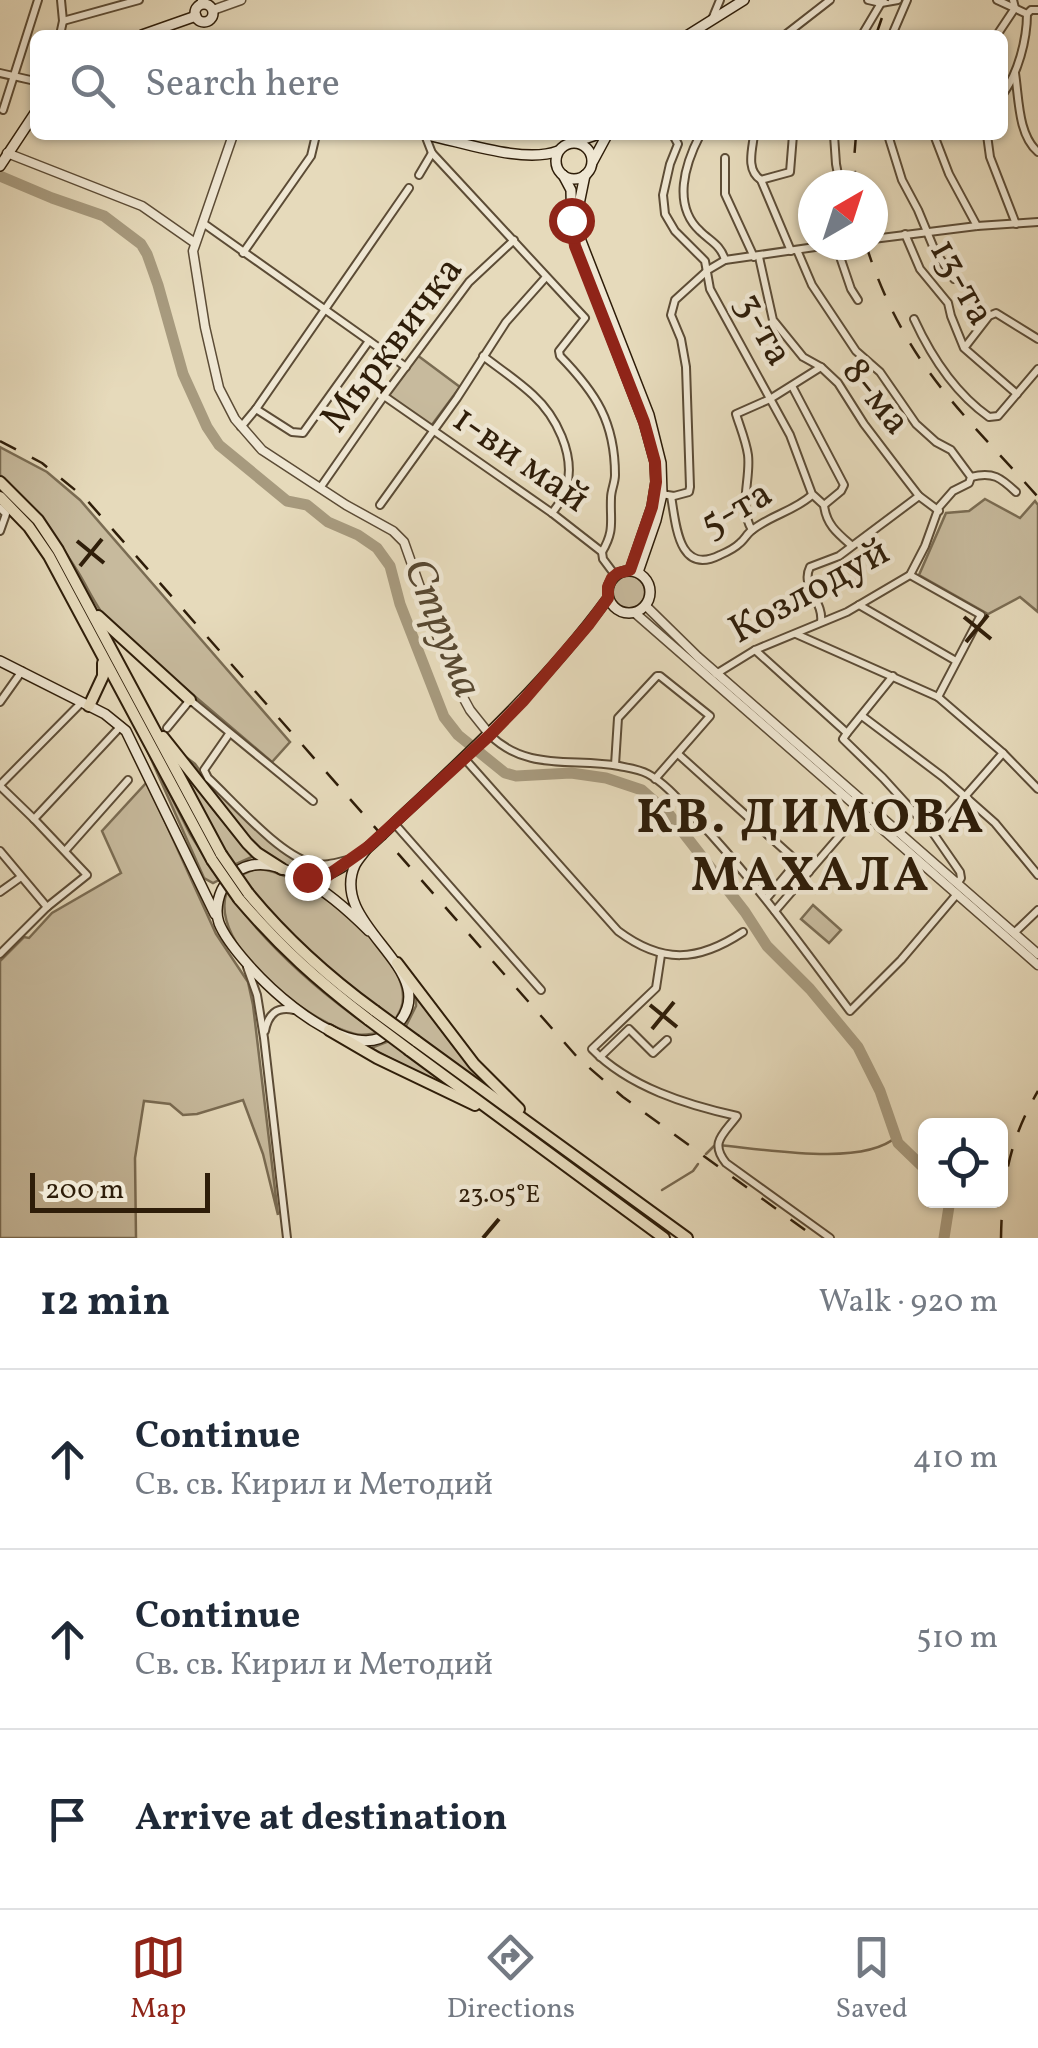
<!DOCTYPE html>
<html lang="en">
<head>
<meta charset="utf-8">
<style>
	body { margin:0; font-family:Vollkorn,serif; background:#f2f2f3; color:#1f2937 }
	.controls { position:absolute; right:30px; bottom:30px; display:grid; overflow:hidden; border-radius:15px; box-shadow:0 2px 8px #0004 }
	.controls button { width:90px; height:90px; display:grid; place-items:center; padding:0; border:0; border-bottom:2px solid #e0e1e3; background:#fff; color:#1f2937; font:50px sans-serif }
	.compass { position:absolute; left:798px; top:170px; width:90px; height:90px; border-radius:50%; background:#fff; box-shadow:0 2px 8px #0004; rotate:39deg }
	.scale { position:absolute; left:30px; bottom:25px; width:180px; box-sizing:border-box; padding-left:10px; border:5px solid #2e1d09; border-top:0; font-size:28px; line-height:35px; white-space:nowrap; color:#2e1d09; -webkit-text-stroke:8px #efe7d3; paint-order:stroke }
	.stop { position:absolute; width:30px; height:30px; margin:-22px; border:8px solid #8f2418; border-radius:50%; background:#fff }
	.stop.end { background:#8f2418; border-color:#fff; box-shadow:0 2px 10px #0008 }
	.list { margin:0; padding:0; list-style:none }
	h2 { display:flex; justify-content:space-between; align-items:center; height:130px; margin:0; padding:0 40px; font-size:42px }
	h2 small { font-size:32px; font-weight:400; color:#747a83 }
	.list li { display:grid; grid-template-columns:65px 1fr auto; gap:30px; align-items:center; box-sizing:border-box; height:180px; padding:0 40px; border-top:2px solid #e0e1e3 }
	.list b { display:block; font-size:38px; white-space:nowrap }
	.list p { margin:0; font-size:32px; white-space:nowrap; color:#747a83 }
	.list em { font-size:32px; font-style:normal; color:#747a83 }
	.icon { flex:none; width:55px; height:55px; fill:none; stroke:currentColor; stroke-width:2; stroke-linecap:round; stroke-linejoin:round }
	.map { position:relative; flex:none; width:1038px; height:1238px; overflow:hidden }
	.search { position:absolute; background:#fff; box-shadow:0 2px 8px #0004; left:30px; right:30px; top:30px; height:110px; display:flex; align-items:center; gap:25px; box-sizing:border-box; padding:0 35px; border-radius:15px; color:#747a83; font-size:38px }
	.sheet { height:670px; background:#fff }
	nav { display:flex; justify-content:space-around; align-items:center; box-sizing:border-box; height:140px; border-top:2px solid #e0e1e3; background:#fff; font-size:28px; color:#747a83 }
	nav a { display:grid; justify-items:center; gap:5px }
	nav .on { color:#8f2418 }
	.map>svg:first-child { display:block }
	.green { fill:#c7ba9d; stroke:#7a6c53; stroke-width:2.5 }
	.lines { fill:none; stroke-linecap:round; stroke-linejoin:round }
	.stream { stroke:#77684f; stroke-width:2.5 }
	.river { stroke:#a79a7e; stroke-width:11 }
	.minor-casing { stroke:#5c4c36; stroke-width:10 }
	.tertiary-casing { stroke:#5c4c36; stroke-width:11 }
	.secondary-casing { stroke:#2e1d09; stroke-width:12 }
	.trunk-casing { stroke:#2e1d09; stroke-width:14 }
	.minor { stroke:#efe7d3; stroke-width:6 }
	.tertiary { stroke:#efe7d3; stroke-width:8 }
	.secondary { stroke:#efe7d3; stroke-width:9 }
	.trunk { stroke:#e6dabb; stroke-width:10 }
	.rail { stroke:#2e1d09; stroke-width:2.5; stroke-dasharray:18 18; stroke-linecap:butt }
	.trunk-bridge-casing { stroke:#2e1d09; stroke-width:14; stroke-linecap:butt }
	.trunk-bridge { stroke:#e6dabb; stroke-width:10 }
	.route { stroke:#8f2418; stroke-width:12 }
	.ticks { fill:none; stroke:#2e1d09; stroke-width:4 }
	.labels { text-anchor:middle; stroke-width:9; stroke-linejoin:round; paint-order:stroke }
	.street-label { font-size:40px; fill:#2e1d09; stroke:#efe7d3 }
	.water-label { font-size:42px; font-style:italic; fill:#584932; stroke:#efe7d3 }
	.district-label { font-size:50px; font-weight:bold; letter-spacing:2.5px; fill:#2e1d09; stroke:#efe7d3 }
	.ticks-label { font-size:25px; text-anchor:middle; fill:#2e1d09; stroke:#efe7d3; stroke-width:9; stroke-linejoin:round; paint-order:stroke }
</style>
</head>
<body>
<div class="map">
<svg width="1038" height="1238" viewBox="0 0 1038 1238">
	<rect width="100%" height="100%" fill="#e6dabb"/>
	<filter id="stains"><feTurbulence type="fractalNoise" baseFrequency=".002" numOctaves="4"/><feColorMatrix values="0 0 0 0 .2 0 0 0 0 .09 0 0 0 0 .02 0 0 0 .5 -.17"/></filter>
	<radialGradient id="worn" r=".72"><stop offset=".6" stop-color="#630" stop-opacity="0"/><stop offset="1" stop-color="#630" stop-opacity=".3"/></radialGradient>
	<g class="green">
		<polygon points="417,355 460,387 431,426 388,395"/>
		<path d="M0,447l47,25 33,28 210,242 -18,20 -161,-137c-14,-16 -22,-35 -33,-53 -22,-36 -47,-68 -78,-97z"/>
		<polygon points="985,499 1020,518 1035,501 1038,505 1038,612 1020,597 988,614 919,575 946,513 969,511"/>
		<circle cx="628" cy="592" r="17"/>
		<polygon points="144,743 190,834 219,880 213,883 204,878"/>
		<polygon points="169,750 216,813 254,856 234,865 224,852"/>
		<path d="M178,751l17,13 8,11 86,81 26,11 1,6c-50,5 -109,-86 -138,-122z"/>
		<polygon points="147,782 216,934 248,982 253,1005 278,1215 263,1154 243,1100 197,1114 183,1115 170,1104 144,1101 135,1158 136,1238 0,1238 0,961 24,937 29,938 52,913 121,873 102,831"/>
		<path d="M255,869c47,0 150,81 148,129 0,9 -4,15 -8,22 -58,-42 -112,-86 -154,-145z"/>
		<path d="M227,891c40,56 94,103 151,142 -8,1 -16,3 -23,1 -47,-12 -148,-88 -128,-143z"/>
		<polygon points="813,905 841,930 829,943 801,919"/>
		<polygon points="416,991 465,1060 498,1098 405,1028 416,1006"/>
		<polygon points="389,1041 468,1099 371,1048"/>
	</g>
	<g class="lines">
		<g class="stream">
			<path d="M706,1154l8,-8 5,-1c44,4 144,22 177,-8"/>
			<polyline points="662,1190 693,1171 698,1164"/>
		</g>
		<g class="river">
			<polyline points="0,176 52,198 104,216 141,244 147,254 158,285 183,374 207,427 219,445 287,501 307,505 328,522 358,535 377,548 390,566 400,604 444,717 458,735 505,773 516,776 571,773 606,778 642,790 668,813 745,912 767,946 810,989 858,1047 880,1091 898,1143 926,1170"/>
			<polyline points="944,1238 950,1200"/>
		</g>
		<defs>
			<g id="minor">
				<polyline points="201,0 202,5"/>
				<polyline points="868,0 881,3 898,0"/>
				<polyline points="997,0 1027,14"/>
				<polyline points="713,17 720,0"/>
				<polyline points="63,21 139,0"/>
				<polyline points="60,35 63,21 61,0"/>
				<polyline points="785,35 830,0"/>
				<polyline points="862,35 881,3"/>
				<polyline points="892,35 907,0"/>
				<polyline points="997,35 1015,8 1013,0"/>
				<polyline points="0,73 35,81"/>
				<path d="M1015,73c4,26 3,62 23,79"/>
				<path d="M1003,94c15,-21 24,-54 24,-80l4,-4h7"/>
				<polyline points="3,110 38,0"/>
				<path d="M425,135l7,18 153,165 -26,33 1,5c36,37 55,66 55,119 0,8 -4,15 -4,23 -1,24 4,32 -9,54"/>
				<path d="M673,135l5,9 -8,20 -7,31 2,19 10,17 30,30 5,28 80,146 22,59 12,11c2,19 13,28 27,40"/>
				<path d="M700,135c-15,29 -28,70 0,96 10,10 21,14 25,29"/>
				<path d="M754,135c-2,16 -8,35 7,45l30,71"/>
				<polyline points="834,135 836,164 840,185"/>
				<polyline points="888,135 902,180 918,210 935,251 954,279"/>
				<polyline points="934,135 949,174 977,226"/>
				<polyline points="987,135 990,157 1016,224"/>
				<polyline points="725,158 725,194 754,257"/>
				<polyline points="419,175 432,153"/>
				<polyline points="761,180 790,172 793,135"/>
				<polyline points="203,223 406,367"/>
				<polyline points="905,234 920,269 948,303 951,316 964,348 1017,394"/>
				<polyline points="873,239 977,226 1038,222"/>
				<polyline points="836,245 851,289 858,300"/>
				<polyline points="243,253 311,156 316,135"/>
				<polyline points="759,257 773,320 803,357 821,367 838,383 864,424 902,474 919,496 939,511"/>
				<path d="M914,319c17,37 41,74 75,98l9,-1 40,-47"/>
				<polyline points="965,347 989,316 996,313 1038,339"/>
				<path d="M483,356c17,13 35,25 50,39 23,21 42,59 34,91 -2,11 -9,19 -15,27"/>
				<polyline points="792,386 844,485 841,491 824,505"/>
				<polyline points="384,396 552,513 602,552 603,559 615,575"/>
				<polyline points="256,409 292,432 303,433 369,341"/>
				<polyline points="241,427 256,409 409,188"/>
				<path d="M971,477c22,-6 30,1 45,15"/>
				<polyline points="320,488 384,396 469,282 514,240"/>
				<polyline points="661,494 674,496 689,492 690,487 686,367 681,339 671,315 675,300 708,270 725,260 829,245"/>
				<path d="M671,496c5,28 7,80 49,59 7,-3 15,-7 20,-12 4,-3 7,-9 11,-12 19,-16 42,-19 61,-36"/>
				<polyline points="380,505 457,398 506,322 546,277"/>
				<polyline points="0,508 6,514 0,531"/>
				<path d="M752,530c-14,-23 -1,-51 -4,-75 -2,-14 -8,-28 -12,-41l34,-15 51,-32"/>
				<polyline points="910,575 981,615 938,697"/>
				<polyline points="859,605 956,661"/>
				<path d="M821,622c3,-21 -21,-35 -11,-55l29,-11 80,-60"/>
				<polyline points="796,634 938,697 1003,753 1038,789"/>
				<polyline points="755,650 847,733 843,739 883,778 933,833 1003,753"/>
				<polyline points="716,674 755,650 847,612 910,575 925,546 939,507 953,491 969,483 971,477 951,450 936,442 916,424 880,372 856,351 812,285 797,250"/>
				<polyline points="0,702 22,671"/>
				<polyline points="862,716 943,777 995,823 1038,875"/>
				<polyline points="167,728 190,700 313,801"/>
				<polyline points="847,733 893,676"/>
				<path d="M229,734l-25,36 4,8c25,23 72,78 104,85 13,4 26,-1 39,-4"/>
				<path d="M490,735c36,36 82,23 129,31 10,2 20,3 29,8 17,9 32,27 45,41 58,61 107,129 157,196l51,-51 56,-66"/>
				<polyline points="678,754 809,872"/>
				<path d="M464,758l154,173c44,33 80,31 125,1"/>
				<polyline points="615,765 618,718 657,676 660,676 710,716 655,779"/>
				<polyline points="0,785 82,702"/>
				<polyline points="0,786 34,819 87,875 47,907 0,954"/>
				<polyline points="34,819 121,726"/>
				<polyline points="394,823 541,990"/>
				<polyline points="933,833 960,872 961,878 957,884"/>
				<polyline points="0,851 47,907"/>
				<polyline points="65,851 128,780"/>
				<polyline points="0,892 21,877"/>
				<polyline points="766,899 797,862"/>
				<polyline points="775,911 862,810"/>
				<polyline points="1014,933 1038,910"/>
				<path d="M661,955l-5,33 -64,61c37,38 95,56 145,67 -13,18 -28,26 -11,47l104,75"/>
				<polyline points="247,967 257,995 264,1038 287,1238"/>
				<path d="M265,1031c3,-16 11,-25 29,-21"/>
				<polyline points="600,1057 629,1029 653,1053 667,1040"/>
			</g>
			<g id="tertiary">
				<polyline points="213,10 241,0"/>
				<polyline points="233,135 193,251 205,327 219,388 235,419 262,450 346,505 393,531 404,542 451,675 470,710 490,735"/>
				<polyline points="7,153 142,206 195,243"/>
				<polyline points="646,606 698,657 1038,954"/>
				<polyline points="635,613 1038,965"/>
			</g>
			<g id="secondary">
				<circle cx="204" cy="13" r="9"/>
				<polyline points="142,35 196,16"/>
				<polyline points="688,35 744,0"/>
				<path d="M427,135c36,7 97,29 131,16"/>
				<polyline points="575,142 596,135"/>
				<circle cx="574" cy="161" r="18"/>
				<polyline points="593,161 607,135"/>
				<polyline points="0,166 35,113"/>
				<polyline points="563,175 571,190 572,235 644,422 655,462 656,482 652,507 630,571"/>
				<polyline points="585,175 578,209 581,241 649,415 661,463 662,494 656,520 638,572"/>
				<circle cx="629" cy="592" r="21"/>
				<polyline points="0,661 105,714 126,731 215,914"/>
				<path d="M368,847c-4,6 -10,12 -13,18 -29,64 101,109 35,167 -44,40 -155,-69 -171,-109 -5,-14 0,-32 9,-43 38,-46 113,23 141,51"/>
				<path d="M302,876c8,2 14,3 22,0 31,-11 61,-45 84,-66 72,-67 142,-133 200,-212"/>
			</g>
			<g id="trunk">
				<polyline points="0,482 38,520 58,550 221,854"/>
				<polyline points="0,497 29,527 49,556 212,860"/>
				<polyline points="98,616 190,700"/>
				<polyline points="89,706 103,676 103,663"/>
				<polyline points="163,737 247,843 257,853 282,869"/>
				<path d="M248,893c38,46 79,83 127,118"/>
				<path d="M239,899c42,49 79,82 130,121"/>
				<polyline points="397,963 474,1064 519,1109"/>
				<polyline points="329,1030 377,1058 475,1105"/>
				<polyline points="416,1041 687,1238"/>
				<polyline points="409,1050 664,1238"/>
			</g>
		</defs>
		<use href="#minor" class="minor-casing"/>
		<use href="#tertiary" class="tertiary-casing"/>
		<use href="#secondary" class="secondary-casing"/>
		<use href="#trunk" class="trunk-casing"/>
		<use href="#minor" class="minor"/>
		<use href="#tertiary" class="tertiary"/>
		<use href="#secondary" class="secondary"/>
		<use href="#trunk" class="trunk"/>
		<g class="rail">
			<polyline points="876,35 888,0"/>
			<polyline points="856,135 854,160 856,185"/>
			<path d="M866,245c14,44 34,86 61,124 32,45 74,86 111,128"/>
			<polyline points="0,441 42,463 85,498 578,1058 623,1097 816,1238"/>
			<path d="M1001,1238c1,-57 8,-97 37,-147"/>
		</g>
		<defs>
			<g id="trunk-bridge">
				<polyline points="221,854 248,893"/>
				<polyline points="212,860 239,899"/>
				<polyline points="375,1011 416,1041"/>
				<polyline points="369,1020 409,1050"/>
			</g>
		</defs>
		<use href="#trunk-bridge" class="trunk-bridge-casing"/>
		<use href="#trunk-bridge" class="trunk-bridge"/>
	</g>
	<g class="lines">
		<polyline class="route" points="307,877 317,878 327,876 368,847 490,735 523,701 589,624 608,598 608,587 612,578 618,573 630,570 652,507 656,482 655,462 644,422 575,246 571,220"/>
	</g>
	<path class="ticks" d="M77,541l27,22M80,566l22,-27M964,617l27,22M966,642l22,-27M650,1005l27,22M652,1029l22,-27M483,1238l16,-19"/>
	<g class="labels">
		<g class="street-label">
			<text transform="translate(964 281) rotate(61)" y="14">13-та</text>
			<text transform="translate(766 328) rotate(61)" y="14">3-та</text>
			<text transform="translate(390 343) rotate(-53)" y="14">Мърквичка</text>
			<text transform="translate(878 395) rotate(52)" y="14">8-ма</text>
			<text transform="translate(522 457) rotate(35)" y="14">1-ви май</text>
			<text transform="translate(735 507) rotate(-30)" y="14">5-та</text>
			<text transform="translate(808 589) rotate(-29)" y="14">Козлодуй</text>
		</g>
		<g class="water-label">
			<text transform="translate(445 627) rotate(68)" y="15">Струма</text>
		</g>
		<g class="district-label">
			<text x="811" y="832">КВ. ДИМОВА<tspan x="811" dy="58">МАХАЛА</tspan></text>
		</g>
	</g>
	<g class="ticks-label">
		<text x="499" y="1202">23.05°E</text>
	</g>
	<rect width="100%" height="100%" filter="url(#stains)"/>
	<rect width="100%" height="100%" fill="url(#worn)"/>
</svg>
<div class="controls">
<button><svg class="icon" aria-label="locate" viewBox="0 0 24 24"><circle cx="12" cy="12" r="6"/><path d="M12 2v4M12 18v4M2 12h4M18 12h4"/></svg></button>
</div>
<svg class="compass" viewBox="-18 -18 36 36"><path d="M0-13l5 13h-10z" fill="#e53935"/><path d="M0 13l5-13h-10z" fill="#747a83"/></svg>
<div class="scale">200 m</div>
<div class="stop" style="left:571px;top:220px"></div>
<div class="stop end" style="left:307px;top:877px"></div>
<div class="search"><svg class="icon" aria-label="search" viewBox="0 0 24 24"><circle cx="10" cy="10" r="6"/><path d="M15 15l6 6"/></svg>Search here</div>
</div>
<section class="sheet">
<h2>12 min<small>Walk · 920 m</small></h2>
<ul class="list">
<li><svg class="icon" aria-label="ahead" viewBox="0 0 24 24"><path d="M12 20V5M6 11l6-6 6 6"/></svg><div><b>Continue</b><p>Св. св. Кирил и Методий</p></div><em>410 m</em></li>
<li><svg class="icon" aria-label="ahead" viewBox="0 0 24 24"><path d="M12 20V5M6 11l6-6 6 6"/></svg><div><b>Continue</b><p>Св. св. Кирил и Методий</p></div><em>510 m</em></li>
<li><svg class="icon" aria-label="arrive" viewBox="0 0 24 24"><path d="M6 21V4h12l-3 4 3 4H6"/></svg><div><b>Arrive at destination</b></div></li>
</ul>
</section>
<nav>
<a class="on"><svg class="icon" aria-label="map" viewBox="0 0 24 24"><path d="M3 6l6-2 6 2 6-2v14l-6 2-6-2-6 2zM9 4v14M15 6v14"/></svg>Map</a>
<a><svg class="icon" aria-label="directions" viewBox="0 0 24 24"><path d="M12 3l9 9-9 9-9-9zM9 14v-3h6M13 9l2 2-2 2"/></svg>Directions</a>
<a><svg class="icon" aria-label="saved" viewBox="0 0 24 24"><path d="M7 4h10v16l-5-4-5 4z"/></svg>Saved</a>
</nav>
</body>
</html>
